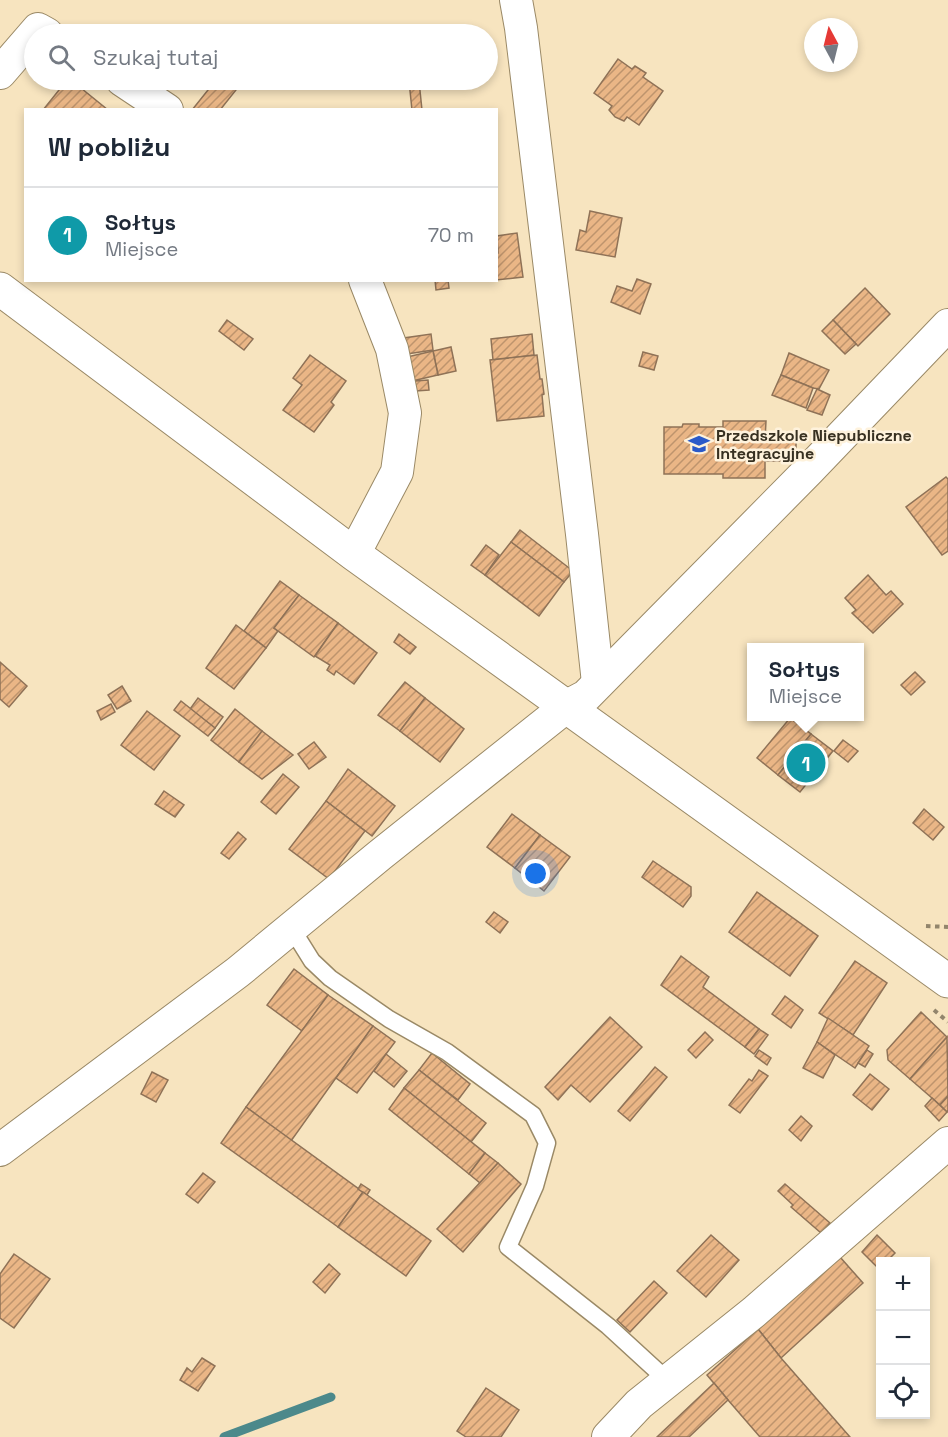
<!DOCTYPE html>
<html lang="pl">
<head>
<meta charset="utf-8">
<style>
	body { margin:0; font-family:"Space Grotesk",sans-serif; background:#f2f2f3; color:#1f2937 }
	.controls { position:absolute; right:18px; bottom:18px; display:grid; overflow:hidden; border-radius:0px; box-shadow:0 3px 9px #0003 }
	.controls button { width:54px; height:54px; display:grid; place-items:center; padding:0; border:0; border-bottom:2px solid #e0e1e3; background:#fff; color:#1f2937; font:30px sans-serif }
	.compass { position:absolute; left:804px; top:18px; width:54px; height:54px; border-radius:50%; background:#fff; box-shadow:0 3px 9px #0003; rotate:353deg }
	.you { position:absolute; left:536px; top:874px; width:21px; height:21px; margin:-15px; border:4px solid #fff; border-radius:50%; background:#1a73e8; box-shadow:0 0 0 9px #1a73e833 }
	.badge { display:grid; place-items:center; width:39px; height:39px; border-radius:50%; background:#7c3aed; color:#fff; font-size:20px; font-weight:700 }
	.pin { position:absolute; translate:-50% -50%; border:3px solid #fff; box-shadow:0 2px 6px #0006 }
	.popup { position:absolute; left:747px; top:643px; width:117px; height:78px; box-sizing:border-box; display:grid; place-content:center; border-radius:0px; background:#fff; filter:drop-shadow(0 2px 4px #0005); font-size:20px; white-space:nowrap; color:#747a83 }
	.popup b { font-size:22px; color:#1f2937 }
	.popup::after { content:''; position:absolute; left:50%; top:100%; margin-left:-12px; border:12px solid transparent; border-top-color:#fff }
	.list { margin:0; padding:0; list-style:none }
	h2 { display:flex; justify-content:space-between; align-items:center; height:78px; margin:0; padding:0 24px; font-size:26px }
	h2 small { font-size:20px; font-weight:400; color:#747a83 }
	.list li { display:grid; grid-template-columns:39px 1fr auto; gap:18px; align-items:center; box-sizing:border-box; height:96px; padding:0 24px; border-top:2px solid #e0e1e3 }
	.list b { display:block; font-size:22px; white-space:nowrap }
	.list p { margin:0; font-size:20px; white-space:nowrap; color:#747a83 }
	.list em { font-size:20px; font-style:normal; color:#747a83 }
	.icon { flex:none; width:33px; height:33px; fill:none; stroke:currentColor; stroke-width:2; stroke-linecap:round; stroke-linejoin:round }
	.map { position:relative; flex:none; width:948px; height:1437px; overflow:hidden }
	.search { position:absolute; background:#fff; box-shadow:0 3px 9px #0003; left:24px; top:24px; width:474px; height:66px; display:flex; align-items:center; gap:15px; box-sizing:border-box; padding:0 21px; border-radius:33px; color:#747a83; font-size:22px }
	.panel { position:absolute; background:#fff; box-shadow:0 3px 9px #0003; left:24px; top:108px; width:474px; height:174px; border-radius:0px }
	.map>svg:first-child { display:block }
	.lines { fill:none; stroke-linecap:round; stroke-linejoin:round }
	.stream { stroke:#4c898b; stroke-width:9 }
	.building { fill:url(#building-hatch); stroke:#8f7257; stroke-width:1.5 }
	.lane-casing { stroke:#9a8966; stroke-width:19 }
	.street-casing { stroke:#9a8966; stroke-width:34 }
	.secondary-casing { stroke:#9a8966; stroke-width:35 }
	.path { stroke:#92856c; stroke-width:4; stroke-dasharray:4.5 4.5; stroke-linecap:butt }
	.lane { stroke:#fff; stroke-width:16 }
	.street { stroke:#fff; stroke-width:32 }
	.secondary { stroke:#fff; stroke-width:33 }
	.labels { text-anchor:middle; stroke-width:5; stroke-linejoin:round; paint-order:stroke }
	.poi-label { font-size:16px; font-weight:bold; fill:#373021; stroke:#fef2dc; text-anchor:start }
</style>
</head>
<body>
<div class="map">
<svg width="948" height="1437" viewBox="0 0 948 1437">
	<defs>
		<pattern id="building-hatch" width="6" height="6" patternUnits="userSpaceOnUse" patternTransform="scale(1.5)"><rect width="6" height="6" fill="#eab686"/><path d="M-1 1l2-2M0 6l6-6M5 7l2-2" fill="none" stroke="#be946d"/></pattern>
	</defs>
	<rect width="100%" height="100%" fill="#f7e4bf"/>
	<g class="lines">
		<polyline class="stream" points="224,1437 331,1397"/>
	</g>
	<g class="building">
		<polygon points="402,25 403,34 340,34 340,32"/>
		<polygon points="618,59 632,69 635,66 646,73 643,77 663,91 639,125 627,117 624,121 615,117 609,110 612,106 594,93"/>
		<polygon points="67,80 71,80 108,110 43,110"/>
		<polygon points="216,80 222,80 236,90 220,110 192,110"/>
		<polygon points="409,81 419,81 422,110 412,110"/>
		<polygon points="590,211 622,218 615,257 576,250 580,230 586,232"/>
		<polygon points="517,233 523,277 496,280 496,254 498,253 497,236"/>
		<polygon points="637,279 651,284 640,314 611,302 617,286 632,291"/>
		<polygon points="435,280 448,280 449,288 436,290"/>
		<polygon points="865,288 890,314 858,346 833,320"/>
		<polygon points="227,320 253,339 244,350 219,331"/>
		<polygon points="833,320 856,344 845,354 822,331"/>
		<polygon points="431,334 433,350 407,354 404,338"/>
		<polygon points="532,334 534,355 493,360 491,339"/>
		<polygon points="451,347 456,371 438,375 433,351"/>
		<polygon points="433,351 438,375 412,381 407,357"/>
		<polygon points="643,352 658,356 654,370 639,366"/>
		<polygon points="789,353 829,370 819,389 813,388 781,375"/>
		<polygon points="310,355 346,381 331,402 334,405 314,432 283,410 302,385 293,378"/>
		<polygon points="537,355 540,379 542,379 544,394 542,395 544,416 497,421 490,360"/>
		<polygon points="781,375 813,388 806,408 772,395"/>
		<polygon points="428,380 429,390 416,391 415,381"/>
		<polygon points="817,389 830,395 822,415 807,410"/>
		<polygon points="723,421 766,421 765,440 796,440 796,461 765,461 765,478 723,478 723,474 664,474 664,427 682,427 683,424 699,424 699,427 723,427"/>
		<polygon points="946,477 948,479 948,551 942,555 906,507"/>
		<polygon points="520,530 573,571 564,582 511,542"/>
		<polygon points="511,542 564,582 539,616 485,575"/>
		<polygon points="486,545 499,555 485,575 471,565"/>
		<polygon points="868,575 886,595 891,591 903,604 873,633 852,613 856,610 845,598"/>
		<polygon points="280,581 299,595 274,628 278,631 266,648 244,631"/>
		<polygon points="299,595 338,623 314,657 274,628"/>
		<polygon points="338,623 377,653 354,684 336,671 334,675 327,670 330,665 315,656"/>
		<polygon points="236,625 266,648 234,689 206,668"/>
		<polygon points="399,634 416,647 410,654 394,642"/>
		<polygon points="0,662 27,686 9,707 0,699"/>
		<polygon points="915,672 925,682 911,695 901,685"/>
		<polygon points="405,682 425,698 400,731 378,715"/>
		<polygon points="122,686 131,701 117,709 108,695"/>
		<polygon points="198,698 223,717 215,728 190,709"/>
		<polygon points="425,698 464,729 440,762 400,731"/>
		<polygon points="181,701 215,728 208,736 174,710"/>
		<polygon points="111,704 115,712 101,720 97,711"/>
		<polygon points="235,709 262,731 239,762 211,740"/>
		<polygon points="147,711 180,736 154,770 121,745"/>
		<polygon points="790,718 811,734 778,775 757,758"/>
		<polygon points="262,731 293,755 262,779 239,762"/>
		<polygon points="811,734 833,751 800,792 778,775"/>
		<polygon points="843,740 858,751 848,762 834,751"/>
		<polygon points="314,742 326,757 309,769 298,754"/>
		<polygon points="348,769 395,806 372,836 326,801"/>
		<polygon points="283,774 299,787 276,814 261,802"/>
		<polygon points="164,791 184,805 175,817 155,804"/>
		<polygon points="326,801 365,831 329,879 289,849"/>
		<polygon points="924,809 944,827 933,840 913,823"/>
		<polygon points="512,814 540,835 515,868 487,847"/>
		<polygon points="238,832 246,839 229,859 221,853"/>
		<polygon points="540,835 570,857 544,891 515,868"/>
		<polygon points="653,861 691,887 691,896 683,907 642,877"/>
		<polygon points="757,892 818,936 790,976 729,932"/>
		<polygon points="494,912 508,922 500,933 486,922"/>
		<polygon points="681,956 709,977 703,987 759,1029 745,1047 661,985"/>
		<polygon points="855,961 887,983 853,1035 819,1013"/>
		<polygon points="294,969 328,995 302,1031 267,1005"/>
		<polygon points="328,995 373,1026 291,1141 246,1107"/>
		<polygon points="785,996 803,1010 791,1028 772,1014"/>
		<polygon points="921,1012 947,1037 910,1079 888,1060 887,1050"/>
		<polygon points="610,1017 642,1047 590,1102 571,1085 558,1100 545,1087"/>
		<polygon points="828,1018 869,1046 855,1068 817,1042"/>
		<polygon points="373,1026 395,1042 357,1093 336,1078"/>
		<polygon points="759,1029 768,1035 754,1054 745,1047"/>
		<polygon points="705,1032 713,1040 696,1058 688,1050"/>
		<polygon points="947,1037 948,1096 940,1105 910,1079"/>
		<polygon points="817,1042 835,1055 823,1078 803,1068"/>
		<polygon points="759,1050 771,1058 767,1065 755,1056"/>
		<polygon points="867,1050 873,1054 865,1067 858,1063"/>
		<polygon points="432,1053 470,1084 458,1100 419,1070"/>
		<polygon points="386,1054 407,1071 394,1087 374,1071"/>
		<polygon points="655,1067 667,1077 630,1121 618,1111"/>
		<polygon points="419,1070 486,1123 471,1142 404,1088"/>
		<polygon points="759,1070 768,1076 740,1113 729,1105 749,1079 752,1081"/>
		<polygon points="152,1072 168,1080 156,1102 141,1094"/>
		<polygon points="870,1074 889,1089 872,1110 853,1095"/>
		<polygon points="404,1088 485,1153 469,1174 389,1109"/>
		<polygon points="948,1096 948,1110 947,1112 940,1105"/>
		<polygon points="932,1098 947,1112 939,1121 925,1106"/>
		<polygon points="246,1107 363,1192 338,1227 221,1143"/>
		<polygon points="801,1116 812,1126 801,1141 789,1130"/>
		<polygon points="485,1153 498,1163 480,1183 469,1174"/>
		<polygon points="498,1163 521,1184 463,1252 437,1229"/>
		<polygon points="203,1173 215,1182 198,1203 186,1194"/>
		<polygon points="361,1184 370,1190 367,1195 358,1189"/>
		<polygon points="785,1184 830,1223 821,1233 791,1207 793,1205 778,1191"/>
		<polygon points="363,1192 431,1241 406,1276 338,1227"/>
		<polygon points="711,1235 739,1260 706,1297 677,1271"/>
		<polygon points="877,1235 895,1253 886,1262 880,1262 879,1269 862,1252"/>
		<polygon points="14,1254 50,1279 14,1328 0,1318 0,1274"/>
		<polygon points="840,1257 863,1283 781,1358 758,1329"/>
		<polygon points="329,1264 340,1274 325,1293 313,1282"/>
		<polygon points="654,1281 667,1293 630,1332 617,1320"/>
		<polygon points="758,1329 781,1358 850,1437 760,1437 728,1400 707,1375"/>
		<polygon points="202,1358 215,1366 198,1391 180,1380 187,1368 192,1372"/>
		<polygon points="714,1383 728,1400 689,1437 657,1437"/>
		<polygon points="486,1388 519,1410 501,1437 466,1437 457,1431"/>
	</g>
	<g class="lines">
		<defs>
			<polyline id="lane" points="292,929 312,961 330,978 389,1019 447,1052 533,1115 547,1143 535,1186 508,1247 608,1326 668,1381"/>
			<g id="street">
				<polyline points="516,0 521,28 582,534 598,683"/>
				<polyline points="0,73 38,29 47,34"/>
				<polyline points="122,80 167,110"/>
				<polyline points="354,554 397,472 405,413 392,349 365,280"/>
				<polyline points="0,1150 238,972 380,855 567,706 586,696 809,470 948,325"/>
				<polyline points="608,1437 639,1404 754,1312 948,1143"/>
			</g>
			<polyline id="secondary" points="0,289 354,554 948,981"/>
		</defs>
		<use href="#lane" class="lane-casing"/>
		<use href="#street" class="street-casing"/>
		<use href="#secondary" class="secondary-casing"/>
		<g class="path">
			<polyline points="926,926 948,927"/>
			<polyline points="934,1010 948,1022"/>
		</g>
		<use href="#lane" class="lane"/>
		<use href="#street" class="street"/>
		<use href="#secondary" class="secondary"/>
	</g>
	<defs>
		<symbol id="school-bare" viewBox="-9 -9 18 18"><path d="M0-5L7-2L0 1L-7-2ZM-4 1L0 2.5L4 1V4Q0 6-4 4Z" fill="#2b5ac9" stroke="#fef2dc" stroke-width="2.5" paint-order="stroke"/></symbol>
	</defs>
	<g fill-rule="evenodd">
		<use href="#school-bare" x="684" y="429" width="30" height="30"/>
	</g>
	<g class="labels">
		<g class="poi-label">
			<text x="716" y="441">Przedszkole Niepubliczne<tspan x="716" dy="18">Integracyjne</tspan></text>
		</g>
	</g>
</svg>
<div class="controls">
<button>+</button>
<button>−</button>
<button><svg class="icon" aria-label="locate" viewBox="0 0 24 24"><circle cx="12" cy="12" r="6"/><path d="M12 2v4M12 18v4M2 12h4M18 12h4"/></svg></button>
</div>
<svg class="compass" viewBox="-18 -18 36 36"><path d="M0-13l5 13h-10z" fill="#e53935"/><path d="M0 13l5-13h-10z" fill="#747a83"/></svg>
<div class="you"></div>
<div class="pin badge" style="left:806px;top:763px;background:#0f9aa8">1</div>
<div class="popup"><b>Sołtys</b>Miejsce</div>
<div class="search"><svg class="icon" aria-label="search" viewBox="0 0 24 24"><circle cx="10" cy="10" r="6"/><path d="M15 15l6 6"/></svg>Szukaj tutaj</div>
<section class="panel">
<h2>W pobliżu<small></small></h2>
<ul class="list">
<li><span class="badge" style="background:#0f9aa8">1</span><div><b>Sołtys</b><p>Miejsce</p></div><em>70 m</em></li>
</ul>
</section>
</div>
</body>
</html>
